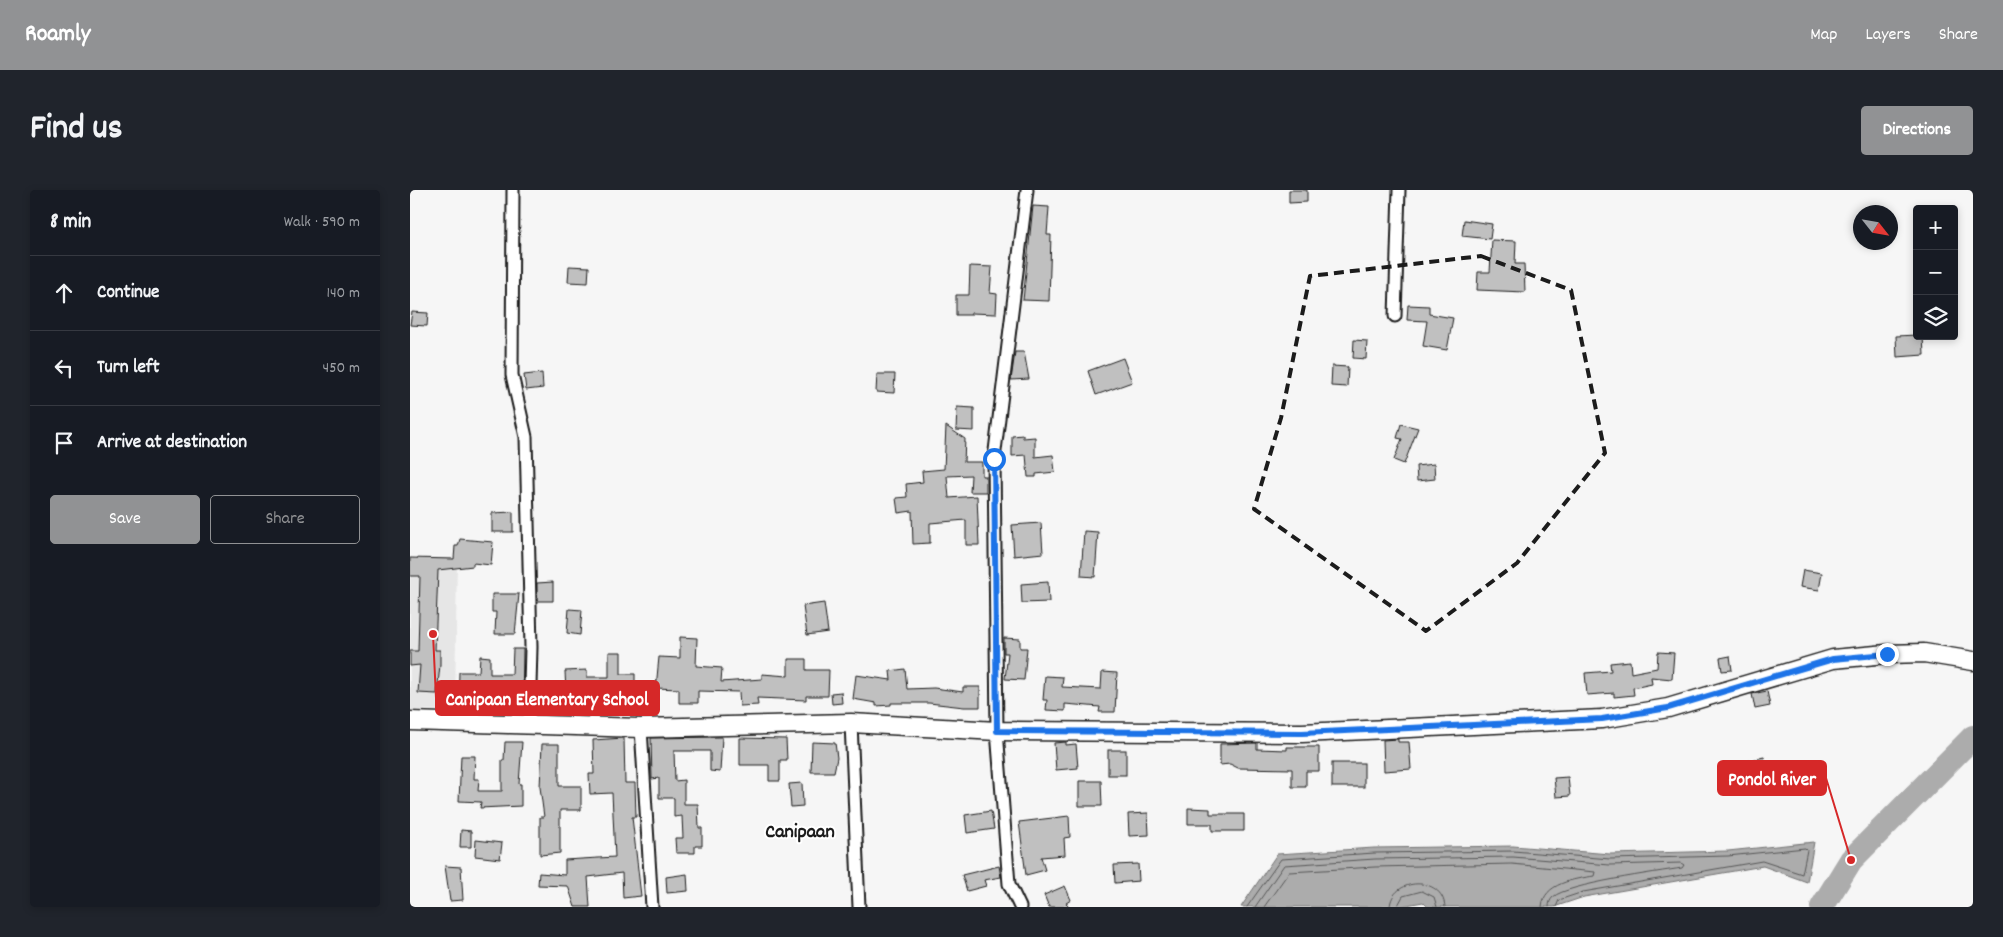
<!DOCTYPE html>
<html lang="en">
<head>
<meta charset="utf-8">
<style>
	body { margin:0; font-family:Dekko,sans-serif; background:#20242c; color:#f1f3f6 }
	.controls { position:absolute; right:15px; top:15px; display:grid; overflow:hidden; border-radius:5px; box-shadow:0 2px 8px #0003 }
	.controls button { width:45px; height:45px; display:grid; place-items:center; padding:0; border:0; border-bottom:1px solid #363941; background:#171b24; color:#f1f3f6; font:25px sans-serif }
	.compass { position:absolute; left:1443px; top:15px; width:45px; height:45px; border-radius:50%; background:#171b24; box-shadow:0 2px 8px #0003; rotate:121deg }
	.stop { position:absolute; width:15px; height:15px; margin:-11px; border:4px solid #1a73e8; border-radius:50%; background:#fff }
	.stop.end { background:#1a73e8; border-color:#fff; box-shadow:0 1px 5px #0008 }
	.list { margin:0; padding:0; list-style:none }
	h2 { display:flex; justify-content:space-between; align-items:center; height:65px; margin:0; padding:0 20px; font-size:21px }
	h2 small { font-size:16px; font-weight:400; color:#9ea1a6 }
	.list li { display:grid; grid-template-columns:32px 1fr auto; gap:15px; align-items:center; box-sizing:border-box; height:75px; padding:0 20px; border-top:1px solid #363941 }
	.list b { display:block; font-size:19px; white-space:nowrap }
	.list em { font-size:16px; font-style:normal; color:#9ea1a6 }
	.actions { display:flex; gap:10px; padding:15px 20px }
	.actions a { flex:1; padding:11px 0; border:1px solid #919294; border-radius:5px; text-align:center; font-size:18px; color:#919294 }
	.actions .main { background:#919294; color:#fff }
	.icon { flex:none; width:28px; height:28px; fill:none; stroke:currentColor; stroke-width:2; stroke-linecap:round; stroke-linejoin:round }
	.map { position:relative; flex:none; width:1563px; height:717px; overflow:hidden; border-radius:5px }
	header { display:flex; align-items:center; gap:30px; box-sizing:border-box; height:70px; padding:0 25px; background:#919294; color:#fff }
	header strong { font-size:24px }
	nav { display:flex; gap:28px; margin-inline-start:auto; font-size:18px }
	.intro { display:flex; align-items:center; justify-content:space-between; box-sizing:border-box; height:120px; padding:0 30px }
	h1 { margin:0; font-size:35px }
	.button { padding:12px 22px; border-radius:5px; background:#919294; color:#fff; font-size:18px; font-weight:700 }
	main { display:flex; gap:30px; padding:0 30px }
	aside { flex:1; background:#171b24; border-radius:5px; box-shadow:0 2px 8px #0003 }
	.map>svg:first-child { display:block }
	.built { fill:#e6e6e6 }
	.water { fill:#acacac; stroke:#727272 }
	.lines { fill:none; stroke-linecap:round; stroke-linejoin:round }
	.shore { stroke:#565656; stroke-width:1 }
	.river { stroke:#acacac; stroke-width:24 }
	.building { fill:#c0c0c0; stroke:#1c1c1c }
	.street-casing { stroke:#1c1c1c; stroke-width:15 }
	.primary-casing { stroke:#1c1c1c; stroke-width:21 }
	.street { stroke:#fff; stroke-width:11 }
	.primary { stroke:#fff; stroke-width:18 }
	.route { stroke:#1a73e8; stroke-width:6 }
	.marked { fill:none; stroke:#1c1c1c; stroke-width:4; stroke-dasharray:10 6; stroke-linejoin:round }
	.labels { text-anchor:middle; stroke-width:4; stroke-linejoin:round; paint-order:stroke }
	.quarter-label { font-size:20px; font-weight:bold; fill:#1c1c1c; stroke:#fff }
	.leader { fill:none; stroke:#d62828; stroke-width:2 }
	.callout-dot { fill:#d62828; stroke:#fff; stroke-width:2 }
	.callout { fill:#d62828; stroke:#d62828; stroke-width:2 }
	.callout-label { font-size:19px; text-anchor:middle; font-weight:bold; fill:#fff }
</style>
</head>
<body>
<header>
<strong>Roamly</strong>
<nav><a>Map</a><a>Layers</a><a>Share</a></nav>
</header>
<div class="intro"><h1>Find us</h1><a class="button">Directions</a></div>
<main>
<aside>
<h2>8 min<small>Walk · 590 m</small></h2>
<ul class="list">
<li><svg class="icon" aria-label="ahead" viewBox="0 0 24 24"><path d="M12 20V5M6 11l6-6 6 6"/></svg><div><b>Continue</b></div><em>140 m</em></li>
<li><svg class="icon" aria-label="left" viewBox="0 0 24 24"><path d="M17 20v-9H6M10 6l-5 5 5 5"/></svg><div><b>Turn left</b></div><em>450 m</em></li>
<li><svg class="icon" aria-label="arrive" viewBox="0 0 24 24"><path d="M6 21V4h12l-3 4 3 4H6"/></svg><div><b>Arrive at destination</b></div></li>
</ul>
<div class="actions"><a class="main">Save</a><a>Share</a></div>
</aside>
<div class="map">
<svg width="1563" height="717" viewBox="0 0 1563 717">
	<rect width="100%" height="100%" fill="#f6f6f6"/>
	<filter id="ink" filterUnits="userSpaceOnUse"><feTurbulence type="fractalNoise" baseFrequency=".02" numOctaves="2"/><feDisplacementMap in="SourceGraphic" scale="10" xChannelSelector="R" yChannelSelector="G"/><feConvolveMatrix kernelMatrix="1 2 1 2 8 2 1 2 1" color-interpolation-filters="sRGB"/></filter>
	<g filter="url(#ink)">
		<polygon class="built" points="0,368 47,368 45,520 0,520"/>
		<polygon class="water" points="1404,652 1397,692 1353,676 1174,707 1144,717 1018,717 1013,712 986,717 831,717 867,664 964,658 1103,656 1200,664 1318,661"/>
		<g class="lines">
			<g class="shore">
				<polyline points="837,717 871,669 965,663 1103,661 1200,669 1318,666 1395,658 1397,660 1392,684 1352,671 1173,702 1149,710 1146,717"/>
				<path d="M845,717l29,-42 91,-6 138,-2 97,8 71,-2 3,2 -2,3c-24,4 -114,16 -129,29 -3,3 -4,6 -4,10"/>
				<path d="M854,717l25,-35 86,-5 137,-3 83,8 -1,4c-19,3 -51,7 -52,31"/>
				<path d="M980,717c1,-30 53,-32 55,0"/>
				<polyline points="987,717 993,706 1012,701 1024,707 1027,717"/>
			</g>
			<polyline class="river" points="1412,717 1441,670 1563,547"/>
		</g>
		<g class="building">
			<polygon points="879,0 897,0 897,12 879,13"/>
			<polygon points="623,16 639,17 637,45 641,45 639,111 613,110"/>
			<polygon points="1054,30 1082,34 1080,49 1052,46"/>
			<polygon points="1082,50 1106,51 1105,74 1114,74 1115,102 1067,100 1068,82 1080,82"/>
			<polygon points="159,76 179,77 178,93 158,92"/>
			<polygon points="560,76 582,77 580,103 587,104 586,124 561,123 561,125 546,125 546,105 559,105"/>
			<polygon points="998,115 1019,116 1019,124 1043,128 1037,160 1013,156 1017,131 997,130"/>
			<polygon points="2,122 18,123 17,136 0,135"/>
			<polygon points="1507,145 1513,146 1514,165 1487,167 1486,146"/>
			<polygon points="944,150 957,151 956,169 943,168"/>
			<polygon points="605,162 614,162 619,189 601,190"/>
			<polygon points="713,168 722,192 686,205 678,181"/>
			<polygon points="922,176 938,177 937,197 921,196"/>
			<polygon points="132,183 133,198 116,200 114,185"/>
			<polygon points="467,184 485,184 484,203 466,202"/>
			<polygon points="547,217 564,218 564,241 546,240"/>
			<polygon points="991,234 1008,238 994,274 984,270 992,249 987,248"/>
			<polygon points="536,236 555,249 554,272 572,272 572,286 576,286 576,302 560,302 561,285 537,286 539,308 567,306 569,355 556,355 556,330 520,333 520,353 503,354 502,321 488,323 486,308 497,307 496,294 513,292 512,281 534,279"/>
			<polygon points="613,245 613,248 625,247 625,267 643,265 645,282 626,284 626,287 618,287 616,265 602,266 602,246"/>
			<polygon points="1024,274 1025,289 1007,291 1006,276"/>
			<polygon points="103,322 103,342 82,342 82,323"/>
			<polygon points="631,333 633,363 604,366 602,335"/>
			<polygon points="674,341 688,342 685,387 671,386"/>
			<polygon points="50,349 83,352 81,375 63,373 63,376 28,380 25,460 30,460 30,475 27,504 8,503 10,475 0,476 0,461 8,461 10,386 0,386 0,368 44,369 45,356 48,356"/>
			<polygon points="1393,380 1412,383 1409,400 1390,397"/>
			<polygon points="143,392 143,411 127,411 127,393"/>
			<polygon points="638,392 639,412 612,413 611,394"/>
			<polygon points="82,404 109,404 105,444 85,444 86,422 82,422"/>
			<polygon points="414,413 418,442 397,445 393,416"/>
			<polygon points="159,419 172,420 170,445 157,443"/>
			<polygon points="270,447 287,448 286,476 312,478 311,492 352,489 352,484 378,486 378,469 396,469 396,480 419,480 418,506 396,506 396,510 347,508 348,515 330,516 329,502 288,501 288,513 269,513 269,499 246,498 249,467 270,468"/>
			<polygon points="594,448 610,449 610,458 617,458 614,490 595,489 598,463 594,463"/>
			<polygon points="103,459 113,459 112,524 100,523 100,515 64,515 63,520 48,520 49,482 69,482 70,466 80,467 80,484 102,484"/>
			<polygon points="199,462 211,462 211,484 225,484 225,506 178,508 179,519 131,521 131,501 156,503 155,481 177,480 177,487 199,487"/>
			<polygon points="1248,462 1264,463 1262,489 1241,487 1242,494 1223,498 1224,505 1204,507 1204,503 1177,505 1175,483 1201,481 1200,473 1220,471 1221,483 1247,478"/>
			<polygon points="1320,466 1322,480 1312,481 1310,468"/>
			<polygon points="495,479 497,499 524,498 553,502 553,497 570,497 570,517 554,517 519,513 481,513 481,515 466,516 466,513 443,509 446,485 481,490 480,481"/>
			<polygon points="692,482 707,483 705,522 689,522 690,517 655,514 655,521 636,520 637,510 633,510 635,486 653,487 652,497 691,499"/>
			<polygon points="1357,501 1360,516 1345,519 1342,504"/>
			<polygon points="431,502 432,513 422,514 421,503"/>
			<polygon points="312,547 310,582 300,581 300,561 264,561 265,591 274,590 274,614 288,614 289,638 292,638 292,656 285,656 285,663 266,663 265,648 273,648 272,626 264,627 264,608 249,608 249,588 242,589 241,548"/>
			<polygon points="214,548 215,593 225,593 226,627 222,627 231,706 213,708 212,683 178,687 180,717 165,717 158,696 128,695 129,683 155,685 155,670 205,667 202,603 180,604 179,584 184,584 183,550"/>
			<polygon points="330,548 376,549 377,570 370,570 370,591 359,591 359,575 330,575"/>
			<polygon points="988,549 988,552 999,552 1001,579 974,581 973,550"/>
			<polygon points="95,552 112,552 109,594 111,594 111,616 70,618 71,612 49,611 51,566 65,566 64,589 69,589 68,601 92,601 92,570 94,570"/>
			<polygon points="402,552 425,553 427,568 424,582 401,582"/>
			<polygon points="656,552 656,555 666,554 668,578 646,580 644,553"/>
			<polygon points="847,553 847,559 877,560 877,557 909,557 909,581 896,581 896,597 882,597 882,579 828,578 820,574 810,575 810,554"/>
			<polygon points="132,554 149,554 149,596 171,596 171,620 150,620 150,663 130,665 130,627 134,627 130,597"/>
			<rect x="698" y="560" width="18" height="25"/>
			<polygon points="1354,567 1358,583 1341,587 1337,571"/>
			<rect x="922" y="573" width="32" height="24"/>
			<polygon points="1158,587 1160,606 1146,607 1144,588"/>
			<polygon points="669,591 691,591 692,616 669,616"/>
			<polygon points="392,593 393,616 381,617 379,594"/>
			<polygon points="778,618 800,619 800,624 834,624 834,641 802,641 802,634 778,634"/>
			<polygon points="581,621 584,639 557,643 555,625"/>
			<polygon points="738,623 739,645 719,646 718,624"/>
			<polygon points="659,626 660,647 654,648 655,665 631,667 635,680 616,685 609,632"/>
			<polygon points="51,640 61,641 61,657 50,657"/>
			<polygon points="66,650 92,653 90,669 65,666"/>
			<polygon points="728,674 729,691 705,693 704,675"/>
			<polygon points="35,676 51,677 53,710 40,711"/>
			<polygon points="589,676 591,687 574,690 576,696 557,701 552,685"/>
			<polygon points="277,684 278,701 257,703 256,687"/>
			<polygon points="655,696 661,710 656,713 660,717 639,717 634,705"/>
		</g>
		<g class="lines">
			<defs>
				<g id="street">
					<polyline points="103,0 102,185 116,247 121,457 119,535"/>
					<polyline points="985,126 989,0"/>
					<polyline points="441,533 449,717"/>
					<polyline points="231,538 242,717"/>
					<polyline points="610,717 599,694 587,541 584,269 617,0"/>
				</g>
				<polyline id="primary" points="0,531 231,538 441,533 587,541 892,543 1192,529 1258,518 1423,469 1477,464 1514,463 1563,471"/>
			</defs>
			<use href="#street" class="street-casing"/>
			<use href="#primary" class="primary-casing"/>
			<use href="#street" class="street"/>
			<use href="#primary" class="primary"/>
		</g>
	</g>
	<g class="lines" filter="url(#ink)">
		<polyline class="route" points="584,269 587,541 892,543 1192,529 1258,518 1423,469 1477,464"/>
	</g>
	<path class="marked" d="M1071,66l90,34 34,163 -88,110 -91,68 -172,-122 27,-91 29,-142z"/>
	<g class="labels">
		<g class="quarter-label">
			<text x="390" y="647">Canipaan</text>
		</g>
	</g>
	<path class="leader" d="M23 444L26 508M1441 670L1416 588"/>
	<g class="callout-dot">
		<circle cx="23" cy="444" r="5"/>
		<circle cx="1441" cy="670" r="5"/>
	</g>
	<g class="callout">
		<rect x="26" y="491" width="223" height="34" rx="5"/>
		<rect x="1308" y="571" width="108" height="34" rx="5"/>
	</g>
	<g class="callout-label">
		<text x="137" y="515">Canipaan Elementary School</text>
		<text x="1362" y="595">Pondol River</text>
	</g>
</svg>
<div class="controls">
<button>+</button>
<button>−</button>
<button><svg class="icon" aria-label="layers" viewBox="0 0 24 24"><path d="M12 4l9 5-9 5-9-5zM3 14l9 5 9-5"/></svg></button>
</div>
<svg class="compass" viewBox="-18 -18 36 36"><path d="M0-13l5 13h-10z" fill="#e53935"/><path d="M0 13l5-13h-10z" fill="#9ea1a6"/></svg>
<div class="stop" style="left:584px;top:269px"></div>
<div class="stop end" style="left:1477px;top:464px"></div>
</div>
</main>
</body>
</html>
